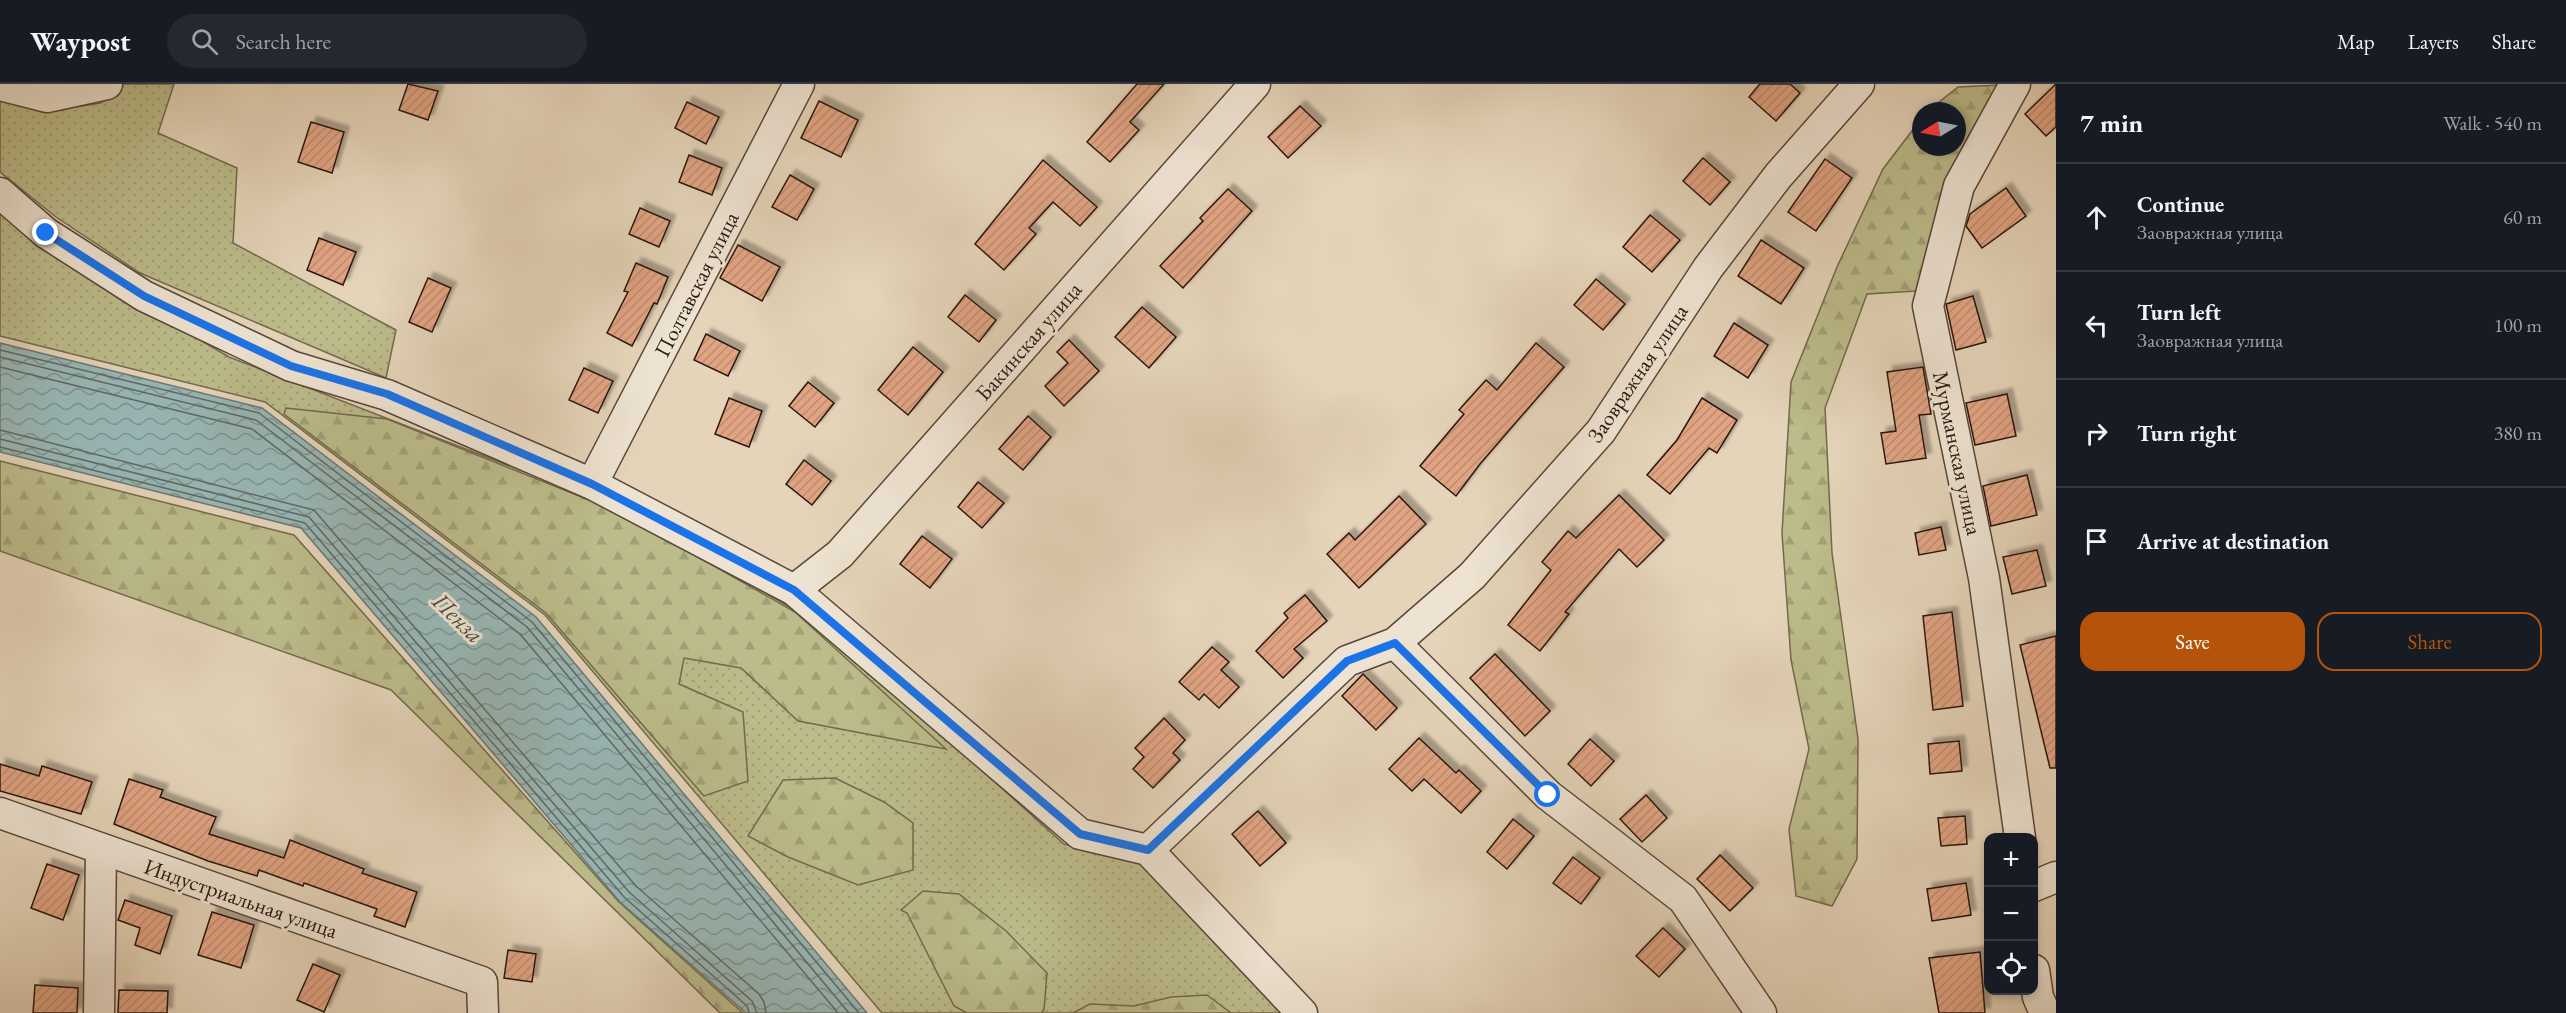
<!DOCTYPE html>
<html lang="en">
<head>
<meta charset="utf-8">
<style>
	body { margin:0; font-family:"EB Garamond",serif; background:#242831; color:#f1f3f6 }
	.controls { position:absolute; right:18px; bottom:18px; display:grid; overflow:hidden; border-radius:12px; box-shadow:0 3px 9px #0003 }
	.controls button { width:54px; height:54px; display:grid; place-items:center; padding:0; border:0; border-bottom:2px solid #363941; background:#171b24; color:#f1f3f6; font:30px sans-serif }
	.compass { position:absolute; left:1912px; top:18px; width:54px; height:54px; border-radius:50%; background:#171b24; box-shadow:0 3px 9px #0003; rotate:260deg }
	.stop { position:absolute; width:18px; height:18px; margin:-14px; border:4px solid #1a73e8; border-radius:50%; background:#fff }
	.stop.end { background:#1a73e8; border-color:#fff; box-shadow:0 2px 6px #0008 }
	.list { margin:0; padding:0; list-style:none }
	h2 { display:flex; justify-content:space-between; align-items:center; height:78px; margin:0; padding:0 24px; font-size:26px }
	h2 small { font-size:20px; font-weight:400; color:#9ea1a6 }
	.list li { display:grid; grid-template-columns:39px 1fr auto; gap:18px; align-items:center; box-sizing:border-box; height:108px; padding:0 24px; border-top:2px solid #363941 }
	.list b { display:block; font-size:22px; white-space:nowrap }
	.list p { margin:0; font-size:20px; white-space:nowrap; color:#9ea1a6 }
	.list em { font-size:20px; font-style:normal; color:#9ea1a6 }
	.actions { display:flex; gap:12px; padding:18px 24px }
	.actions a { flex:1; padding:14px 0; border:2px solid #b45309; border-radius:18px; text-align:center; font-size:21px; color:#b45309 }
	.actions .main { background:#b45309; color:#fff }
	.icon { flex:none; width:33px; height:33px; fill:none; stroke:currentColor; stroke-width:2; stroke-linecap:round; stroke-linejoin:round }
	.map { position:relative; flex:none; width:2056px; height:929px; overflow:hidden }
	header { display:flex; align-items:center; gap:36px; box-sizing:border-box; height:84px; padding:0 30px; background:#171b24; border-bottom:2px solid #363941 }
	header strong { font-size:28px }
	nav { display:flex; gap:33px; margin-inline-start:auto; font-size:21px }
	.search { width:420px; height:54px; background:#242831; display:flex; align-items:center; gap:15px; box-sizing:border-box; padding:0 21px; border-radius:33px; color:#9ea1a6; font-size:22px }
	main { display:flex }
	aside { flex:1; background:#171b24 }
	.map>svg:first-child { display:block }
	.grass { fill:url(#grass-dots); stroke:#726a4c; stroke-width:1.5 }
	.forest { fill:url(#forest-firs); stroke:#726a4c; stroke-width:1.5 }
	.water { fill:url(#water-waves); stroke:#6c7773; stroke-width:1.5 }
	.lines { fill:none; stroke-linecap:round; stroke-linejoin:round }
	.shore { stroke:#606862; stroke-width:1.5 }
	.building { fill:url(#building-hatch); stroke:#29180e; stroke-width:1.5; filter:url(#shadow) }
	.minor-casing { stroke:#584739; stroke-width:33 }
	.minor { stroke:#eee3d2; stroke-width:30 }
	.route { stroke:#1a73e8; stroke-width:8 }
	.labels { text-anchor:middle; stroke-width:6; stroke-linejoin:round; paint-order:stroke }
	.street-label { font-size:22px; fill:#29180e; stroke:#eee3d2 }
	.water-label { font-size:24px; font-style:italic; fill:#4a4840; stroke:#eee3d2 }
</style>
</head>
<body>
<header>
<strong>Waypost</strong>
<div class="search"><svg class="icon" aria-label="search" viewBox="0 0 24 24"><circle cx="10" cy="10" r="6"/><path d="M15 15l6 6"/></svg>Search here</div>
<nav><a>Map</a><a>Layers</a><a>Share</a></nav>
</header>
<main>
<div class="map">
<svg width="2056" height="929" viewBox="0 0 2056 929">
	<defs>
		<pattern id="grass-dots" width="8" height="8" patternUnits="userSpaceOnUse" patternTransform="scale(1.5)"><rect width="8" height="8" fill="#bcbb8a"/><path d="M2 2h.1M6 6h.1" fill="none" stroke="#a2a076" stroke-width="1.8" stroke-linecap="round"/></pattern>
		<pattern id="forest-firs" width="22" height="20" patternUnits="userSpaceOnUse" patternTransform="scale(1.5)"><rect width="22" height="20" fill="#bcbb8a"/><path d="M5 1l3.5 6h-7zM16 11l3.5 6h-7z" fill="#a2a076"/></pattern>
		<pattern id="water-waves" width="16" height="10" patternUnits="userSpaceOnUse" patternTransform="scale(1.5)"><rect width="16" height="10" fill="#98b7b6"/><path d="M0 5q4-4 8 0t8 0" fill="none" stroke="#7c9492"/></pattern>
		<pattern id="building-hatch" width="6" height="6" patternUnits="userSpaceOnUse" patternTransform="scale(1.5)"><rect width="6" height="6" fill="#e1a483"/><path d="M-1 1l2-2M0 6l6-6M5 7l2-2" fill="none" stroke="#c18c70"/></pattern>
		<filter id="shadow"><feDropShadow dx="5.5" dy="-5.5" stdDeviation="1.5" flood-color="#0004"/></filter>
	</defs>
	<rect width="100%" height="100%" fill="#e5d4b9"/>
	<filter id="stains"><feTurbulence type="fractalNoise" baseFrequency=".00333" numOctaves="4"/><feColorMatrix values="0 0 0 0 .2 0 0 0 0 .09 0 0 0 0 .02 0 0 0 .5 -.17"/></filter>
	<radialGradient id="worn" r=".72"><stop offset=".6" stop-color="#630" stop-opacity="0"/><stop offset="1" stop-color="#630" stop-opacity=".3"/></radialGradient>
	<g class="grass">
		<polygon points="123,0 174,0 158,49 237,84 233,159 396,246 386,294 140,189 56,133 0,88 0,15 42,28 101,19"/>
		<polygon points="0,128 156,230 229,273 618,424 819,540 1064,760 1144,778 1291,929 882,929 545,531 265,318 0,252"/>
	</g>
	<g class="forest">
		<polygon points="2000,1 1947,98 1916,207 1867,210 1825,324 1832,469 1858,655 1857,775 1832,822 1796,812 1789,745 1809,665 1791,576 1782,449 1791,298 1837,183 1883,85 1921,35 1921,63 1957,63 1957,27 1928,27 1958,3"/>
		<polygon points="286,324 387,335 619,428 795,528 946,665 798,637 741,584 684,574 679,600 743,628 748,697 704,712 546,529 284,330"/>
		<polygon points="0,377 294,451 619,818 743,929 720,929 391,606 0,467"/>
		<polygon points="835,694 884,718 913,739 913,786 858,801 788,773 748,752 783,696"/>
		<polygon points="923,807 959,810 1006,847 1047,889 1044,926 1041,929 967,929 954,922 907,829 901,826"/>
		<polygon points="1207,911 1231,929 1073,929 1090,920 1134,922 1171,913"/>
	</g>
	<polygon class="water" points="0,259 262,324 536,533 867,929 746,929 620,818 301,444 0,368"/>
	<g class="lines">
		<g class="shore">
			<polyline points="0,266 259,329 532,538 859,929"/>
			<polyline points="0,273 256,336 527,543 849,929"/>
			<polyline points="0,283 252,345 520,550 838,929"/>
			<polyline points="0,346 314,426 636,802 759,910 764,918 766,929"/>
			<polyline points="0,355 309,433 629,808 752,917 757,929"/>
			<polyline points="0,363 305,439 624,813 747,922 749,929"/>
		</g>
	</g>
	<g class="building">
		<polygon points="408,0 438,7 428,36 399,26"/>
		<polygon points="1137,0 1164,0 1130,38 1139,46 1110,78 1087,58"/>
		<polygon points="1760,0 1790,0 1800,9 1776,37 1749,13"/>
		<polygon points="2056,0 2056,43 2046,52 2025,30"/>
		<polygon points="819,17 858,36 841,73 801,54"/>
		<polygon points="687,18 719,33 706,60 675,44"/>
		<polygon points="1300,22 1321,42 1288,74 1268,53"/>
		<polygon points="311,38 344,48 332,89 298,78"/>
		<polygon points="689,71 722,84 712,111 679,98"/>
		<polygon points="1703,74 1730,98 1710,121 1683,97"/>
		<polygon points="1825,75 1852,94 1816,147 1788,128"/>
		<polygon points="1043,76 1097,123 1080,142 1053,118 1029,144 1036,150 1004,186 975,160"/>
		<polygon points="790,91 814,105 797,136 772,123"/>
		<polygon points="2006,104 2026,132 1982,164 1966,142 1970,130"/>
		<polygon points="1228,105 1252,127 1183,204 1160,182 1203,137 1200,134"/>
		<polygon points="640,124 670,137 659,163 629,150"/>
		<polygon points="1650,131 1680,156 1652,188 1623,163"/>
		<polygon points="319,154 356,168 343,201 307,186"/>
		<polygon points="1761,156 1804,184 1781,220 1738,192"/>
		<polygon points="738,161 780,183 762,217 720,194"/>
		<polygon points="636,179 668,193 657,220 654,219 632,262 607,249 628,208 624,207"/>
		<polygon points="428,194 451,204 432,248 409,238"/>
		<polygon points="1596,195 1625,220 1603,246 1574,221"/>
		<polygon points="965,211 996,236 979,258 948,233"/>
		<polygon points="1973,212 1986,258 1956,266 1946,220"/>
		<polygon points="1142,223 1176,253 1149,284 1115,253"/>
		<polygon points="1734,239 1768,261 1748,294 1714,272"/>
		<polygon points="706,250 740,267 728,292 694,276"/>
		<polygon points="1069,256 1099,287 1064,322 1045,302 1068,279 1057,268"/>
		<polygon points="1536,259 1564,283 1480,380 1456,412 1420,382 1464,330 1459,326 1486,296 1497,306"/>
		<polygon points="913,263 943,288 908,331 878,306"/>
		<polygon points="1923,283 1931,330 1919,331 1926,374 1886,380 1881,349 1896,347 1887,288"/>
		<polygon points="584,284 613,297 598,329 569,316"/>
		<polygon points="808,298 834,319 815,343 789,322"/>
		<polygon points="2007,310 2016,352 1975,361 1966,319"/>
		<polygon points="729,314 762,327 749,363 715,350"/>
		<polygon points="1702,314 1737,336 1717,369 1709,364 1670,410 1647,391 1677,356"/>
		<polygon points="1028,332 1051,353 1023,386 999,365"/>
		<polygon points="804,376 831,397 812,421 786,400"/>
		<polygon points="2027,391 2037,431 1991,442 1983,402"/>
		<polygon points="978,398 1004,419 982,444 958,423"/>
		<polygon points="1619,411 1664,456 1637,483 1619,465 1565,528 1569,530 1540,567 1508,541 1551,486 1542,478 1568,447 1576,454"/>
		<polygon points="1399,412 1426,440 1359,504 1327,470 1349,449 1355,456"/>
		<polygon points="1941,443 1946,466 1919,471 1915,449"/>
		<polygon points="922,452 952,475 930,504 900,480"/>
		<polygon points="2037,466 2046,502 2012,510 2003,473"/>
		<polygon points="1305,511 1327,537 1294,565 1303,574 1283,594 1256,567 1288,534 1284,529"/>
		<polygon points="1952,528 1963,622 1933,626 1923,532"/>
		<polygon points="2056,552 2056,684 2050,684 2020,561"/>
		<polygon points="1212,563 1229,578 1221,586 1239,603 1219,624 1204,610 1199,616 1179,598"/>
		<polygon points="1495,570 1550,627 1525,652 1470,594"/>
		<polygon points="1363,590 1397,624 1376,646 1342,612"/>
		<polygon points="1164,634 1185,656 1173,669 1180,676 1153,704 1133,685 1144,673 1135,664"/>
		<polygon points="1419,654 1456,689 1459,686 1481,707 1461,729 1424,695 1412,707 1389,685"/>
		<polygon points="1590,655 1614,677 1591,702 1568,680"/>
		<polygon points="1959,657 1962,687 1930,690 1928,660"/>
		<polygon points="0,680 39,692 42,682 92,698 81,730 0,707"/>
		<polygon points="129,695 163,706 160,713 216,733 209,750 284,774 290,756 364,785 362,789 417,808 405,843 374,832 377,825 304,799 303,802 259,786 257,792 208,777 114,740"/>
		<polygon points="1646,711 1667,734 1642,758 1620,735"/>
		<polygon points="1258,727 1286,759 1260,782 1232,750"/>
		<polygon points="1965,732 1967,760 1941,762 1938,734"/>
		<polygon points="1513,735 1534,752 1507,785 1487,768"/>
		<polygon points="1720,771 1753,804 1730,827 1697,795"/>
		<polygon points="1573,773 1600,794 1581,820 1553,799"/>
		<polygon points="47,780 79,791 63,836 31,824"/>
		<polygon points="1966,799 1971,831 1932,837 1927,805"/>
		<polygon points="125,816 172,832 160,870 135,861 140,844 118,836"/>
		<polygon points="212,828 254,841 241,884 198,871"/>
		<polygon points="1663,844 1685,865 1659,893 1636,872"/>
		<polygon points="508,866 536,870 532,898 504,894"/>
		<polygon points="1980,868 1985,929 1939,929 1929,874"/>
		<polygon points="313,880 340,891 324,928 297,916"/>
		<polygon points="35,901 78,904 77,929 33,929"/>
		<polygon points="119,906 168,907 167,929 118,929"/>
	</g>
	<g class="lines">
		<defs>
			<g id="minor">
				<polyline points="2015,0 1959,102 1928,222 1984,494 2020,754"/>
				<polyline points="0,1 47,13 107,0"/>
				<polyline points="0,109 46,149 144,212 291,282 387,311 592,400 794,506 1080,750 1148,766 1302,929"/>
				<polyline points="592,400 799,0"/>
				<polyline points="794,506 840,470 1255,0"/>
				<polyline points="1395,559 1548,711 1683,815 1761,929"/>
				<polyline points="0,729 482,898 483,929"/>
				<polyline points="1148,766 1347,577 1395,559 1472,492 1601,347 1708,184 1778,92 1859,0"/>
				<polyline points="2034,802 2056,793"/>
				<polyline points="2034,886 2038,913 2045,929"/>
				<polyline points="99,929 101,765"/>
			</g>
		</defs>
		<use href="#minor" class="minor-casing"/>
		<use href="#minor" class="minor"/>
	</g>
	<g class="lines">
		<polyline class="route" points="46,149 144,212 291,282 387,310 592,400 794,506 1080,750 1148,766 1347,577 1395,559 1548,711"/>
	</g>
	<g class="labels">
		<g class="street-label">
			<text transform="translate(696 200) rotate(-63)" y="8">Полтавская улица</text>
			<text transform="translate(1028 257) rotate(-49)" y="8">Бакинская улица</text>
			<text transform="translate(1637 289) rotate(-56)" y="8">Заовражная улица</text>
			<text transform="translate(1958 369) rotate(78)" y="8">Мурманская улица</text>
			<text transform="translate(241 814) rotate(19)" y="8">Индустриальная улица</text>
		</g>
		<g class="water-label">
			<text transform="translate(458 534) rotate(44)" y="8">Пенза</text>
		</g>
	</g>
	<rect width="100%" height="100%" filter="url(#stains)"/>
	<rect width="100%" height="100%" fill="url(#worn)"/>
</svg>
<div class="controls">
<button>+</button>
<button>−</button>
<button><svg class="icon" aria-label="locate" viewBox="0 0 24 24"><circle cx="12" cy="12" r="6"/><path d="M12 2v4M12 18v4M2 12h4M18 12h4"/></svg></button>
</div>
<svg class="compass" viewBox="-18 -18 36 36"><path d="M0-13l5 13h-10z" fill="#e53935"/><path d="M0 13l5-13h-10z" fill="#9ea1a6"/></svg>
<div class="stop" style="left:1548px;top:711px"></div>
<div class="stop end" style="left:46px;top:149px"></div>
</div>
<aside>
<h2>7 min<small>Walk · 540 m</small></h2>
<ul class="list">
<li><svg class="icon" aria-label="ahead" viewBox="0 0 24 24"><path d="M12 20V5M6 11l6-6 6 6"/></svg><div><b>Continue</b><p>Заовражная улица</p></div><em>60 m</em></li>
<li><svg class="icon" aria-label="left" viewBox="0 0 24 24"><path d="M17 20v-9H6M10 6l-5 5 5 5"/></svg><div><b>Turn left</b><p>Заовражная улица</p></div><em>100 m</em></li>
<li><svg class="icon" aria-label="right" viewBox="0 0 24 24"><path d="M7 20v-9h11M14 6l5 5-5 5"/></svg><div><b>Turn right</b></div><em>380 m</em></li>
<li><svg class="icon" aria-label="arrive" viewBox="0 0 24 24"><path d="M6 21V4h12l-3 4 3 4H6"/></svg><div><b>Arrive at destination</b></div></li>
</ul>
<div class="actions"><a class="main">Save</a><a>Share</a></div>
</aside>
</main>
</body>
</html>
